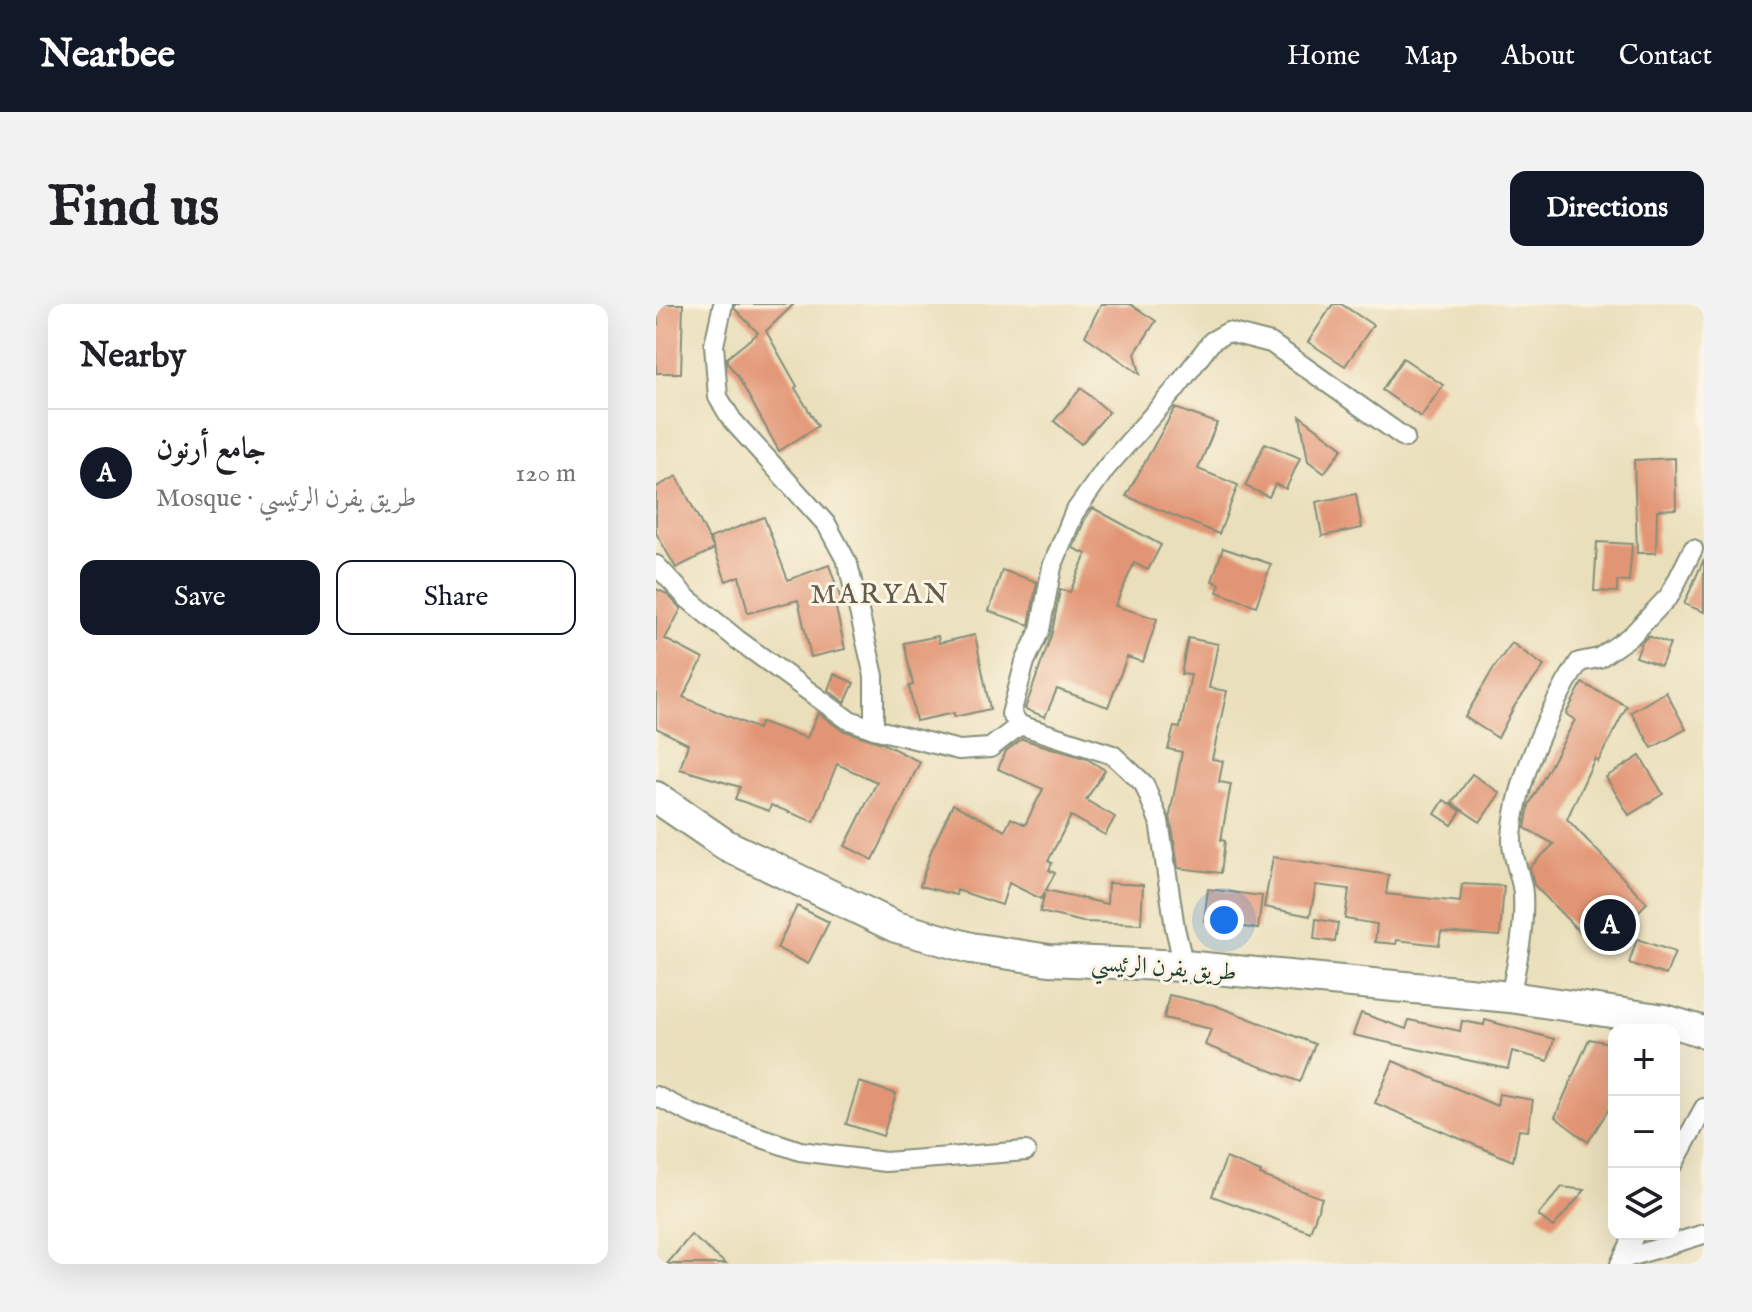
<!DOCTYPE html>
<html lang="en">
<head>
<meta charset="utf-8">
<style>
	body { margin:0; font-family:"IM FELL English",Amiri,serif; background:#f2f2f2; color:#202124 }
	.controls { position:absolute; right:24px; bottom:24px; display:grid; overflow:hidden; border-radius:16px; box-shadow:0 8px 32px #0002 }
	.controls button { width:72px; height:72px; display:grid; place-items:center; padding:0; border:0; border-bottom:2px solid #e0e0e0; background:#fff; color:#202124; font:40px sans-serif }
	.you { position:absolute; left:568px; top:616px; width:28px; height:28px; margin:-20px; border:6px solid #fff; border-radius:50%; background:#1a73e8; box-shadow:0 0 0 12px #1a73e833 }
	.badge { display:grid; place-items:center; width:52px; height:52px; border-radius:50%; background:#111827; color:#fff; font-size:26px; font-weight:700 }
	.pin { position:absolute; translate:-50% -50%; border:4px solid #fff; box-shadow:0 2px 8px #0006 }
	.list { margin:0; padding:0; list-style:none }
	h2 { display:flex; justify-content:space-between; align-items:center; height:104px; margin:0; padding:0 32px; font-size:34px }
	h2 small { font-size:26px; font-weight:400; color:#757577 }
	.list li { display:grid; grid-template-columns:52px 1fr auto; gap:24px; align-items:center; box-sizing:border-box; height:128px; padding:0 32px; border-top:2px solid #e0e0e0 }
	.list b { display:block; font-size:30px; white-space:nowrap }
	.list p { margin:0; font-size:26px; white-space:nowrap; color:#757577 }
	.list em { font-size:26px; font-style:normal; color:#757577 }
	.actions { display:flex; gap:16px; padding:24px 32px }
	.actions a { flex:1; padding:18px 0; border:2px solid #111827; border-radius:16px; text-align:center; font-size:28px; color:#111827 }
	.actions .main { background:#111827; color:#fff }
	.icon { flex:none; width:44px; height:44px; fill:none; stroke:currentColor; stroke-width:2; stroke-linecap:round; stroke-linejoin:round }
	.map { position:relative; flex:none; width:1048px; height:960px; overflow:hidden; border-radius:16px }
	header { display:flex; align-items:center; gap:48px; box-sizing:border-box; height:112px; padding:0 40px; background:#111827; color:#fff }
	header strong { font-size:38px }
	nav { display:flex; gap:44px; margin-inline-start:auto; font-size:28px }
	.intro { display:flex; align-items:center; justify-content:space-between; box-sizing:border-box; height:192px; padding:0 48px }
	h1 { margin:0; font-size:56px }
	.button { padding:20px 36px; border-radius:16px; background:#111827; color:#fff; font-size:28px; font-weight:700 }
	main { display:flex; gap:48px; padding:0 48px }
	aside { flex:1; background:#fff; border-radius:16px; box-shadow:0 8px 32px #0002 }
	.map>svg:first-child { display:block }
	.building { fill:#e29575 }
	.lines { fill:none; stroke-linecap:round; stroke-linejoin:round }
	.street-casing { stroke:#848e78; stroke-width:22 }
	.primary-casing { stroke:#848e78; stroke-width:34 }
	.street { stroke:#fff; stroke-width:18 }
	.primary { stroke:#fff; stroke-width:30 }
	.labels { text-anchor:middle; stroke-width:6; stroke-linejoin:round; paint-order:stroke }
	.street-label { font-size:24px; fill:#1f3d34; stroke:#fcf5e5 }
	.quarter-label { font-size:28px; letter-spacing:2px; fill:#635c4b; stroke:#fcf5e5 }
</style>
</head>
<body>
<header>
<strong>Nearbee</strong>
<nav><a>Home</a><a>Map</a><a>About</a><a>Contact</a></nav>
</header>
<div class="intro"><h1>Find us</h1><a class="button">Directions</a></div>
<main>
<aside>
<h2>Nearby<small></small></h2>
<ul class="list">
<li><span class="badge">A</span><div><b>جامع أرنون</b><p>Mosque · طريق يفرن الرئيسي</p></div><em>120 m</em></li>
</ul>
<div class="actions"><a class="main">Save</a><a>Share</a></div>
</aside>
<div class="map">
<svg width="1048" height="960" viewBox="0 0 1048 960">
	<rect width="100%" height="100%" fill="#fcf5e5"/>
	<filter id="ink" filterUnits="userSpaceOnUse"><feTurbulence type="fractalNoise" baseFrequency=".0125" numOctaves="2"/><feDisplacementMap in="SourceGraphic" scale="16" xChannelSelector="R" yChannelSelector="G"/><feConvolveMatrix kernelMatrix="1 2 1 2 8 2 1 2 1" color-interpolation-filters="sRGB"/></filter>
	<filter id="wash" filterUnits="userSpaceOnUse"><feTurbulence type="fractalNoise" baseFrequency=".006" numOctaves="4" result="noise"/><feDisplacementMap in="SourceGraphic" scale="32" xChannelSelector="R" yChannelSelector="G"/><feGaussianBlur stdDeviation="1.8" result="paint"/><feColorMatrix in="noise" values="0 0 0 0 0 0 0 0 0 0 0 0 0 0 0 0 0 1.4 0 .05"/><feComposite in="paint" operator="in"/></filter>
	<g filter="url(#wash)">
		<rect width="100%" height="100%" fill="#eadfbb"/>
		<g id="blocks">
			<g class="building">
				<polygon points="0,0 27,0 25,69 0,69 0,20 2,20"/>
				<polygon points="79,0 138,0 110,27 141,82 139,84 162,122 123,147 81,71 71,59 71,54 102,29 78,4"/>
				<polygon points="445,0 474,0 500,17 479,49 484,70 429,32"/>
				<polygon points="677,0 685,0 717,21 689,62 652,38"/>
				<polygon points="747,54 787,81 765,113 726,86"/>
				<polygon points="425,84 453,108 425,140 398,117"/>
				<polygon points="519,104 561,119 542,165 582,181 563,230 470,192"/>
				<polygon points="644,112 687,144 668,169 652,157"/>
				<polygon points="609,139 644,154 630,185 619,180 613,193 589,182"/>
				<polygon points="1019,154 1020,205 1001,206 1000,249 981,249 978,156"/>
				<polygon points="21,172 58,245 54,234 108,213 132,276 173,261 186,298 179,300 189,345 155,353 142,296 92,309 83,272 70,277 58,245 20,264 0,229 0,183"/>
				<polygon points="700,190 706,224 666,232 660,198"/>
				<polygon points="437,204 505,241 492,266 478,259 459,302 501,315 487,358 471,353 452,403 401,385 389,413 369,405 396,329 404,286 414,288 430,250 417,244 429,215"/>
				<polygon points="941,238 976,240 973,278 961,277 961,288 938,287"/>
				<polygon points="567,244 615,260 600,302 561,288 564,280 556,277"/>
				<polygon points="1048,255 1048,308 1028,300"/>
				<polygon points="346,266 381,278 373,321 333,307"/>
				<polygon points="0,285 11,290 25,305 9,335 47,355 27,393 102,425 105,418 151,434 162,409 186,426 226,439 264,458 217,556 189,542 221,478 181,460 158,518 115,501 113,507 79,495 84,483 24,465 32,440 0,424"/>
				<polygon points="319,331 334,405 298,413 298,409 260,417 253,382 257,381 248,339 282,332 283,339"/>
				<polygon points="992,332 1014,340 1005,362 980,353 986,338"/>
				<polygon points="532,334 562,340 553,384 571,387 556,455 567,457 563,478 575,480 565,536 569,537 565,569 522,564 514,511 526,448 512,445 518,423 524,424 535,371 525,370"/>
				<polygon points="856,339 888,362 859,401 842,434 809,413 837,365"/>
				<polygon points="178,370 198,379 189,399 172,386"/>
				<polygon points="926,379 971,402 942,458 939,454 911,515 991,599 942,647 878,581 874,563 898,540 869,524 873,501 919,416 910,410"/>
				<polygon points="1010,388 1030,425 996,444 975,408"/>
				<polygon points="366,435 431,455 449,466 430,496 459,513 449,531 415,512 392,557 396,559 393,566 399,569 390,586 451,600 452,579 487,581 485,620 427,618 384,608 389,588 385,595 353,579 346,601 301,586 300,591 264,582 275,547 297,500 349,527 355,514 369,521 387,485 342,465 350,447"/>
				<polygon points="984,452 1007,490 973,511 950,473"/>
				<polygon points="816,470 844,489 824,518 796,499"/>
				<polygon points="788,496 805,507 796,521 779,510"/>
				<polygon points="617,553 733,571 730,590 804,598 806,580 848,582 844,632 785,628 783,641 741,636 740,640 719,638 721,620 689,615 693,585 660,581 654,612 608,603"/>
				<polygon points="552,585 606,592 602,625 548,617"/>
				<polygon points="141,602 173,618 152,660 121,644"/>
				<polygon points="660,615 682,619 679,638 658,635"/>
				<polygon points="981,635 1019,648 1010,671 973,659"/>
				<polygon points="513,691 558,701 659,740 644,778 549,741 555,725 508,714"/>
				<polygon points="705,709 750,725 753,716 804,727 806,717 828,721 829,716 898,735 892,757 856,747 852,765 697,731"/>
				<polygon points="933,735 958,740 958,797 932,838 899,813"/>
				<polygon points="737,757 841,802 843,790 877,796 872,827 863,826 857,857 719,799"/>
				<polygon points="203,778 240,790 227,832 190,820"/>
				<polygon points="570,854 605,868 604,871 666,894 654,928 556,892"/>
				<polygon points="906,883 929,886 897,923 882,911"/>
				<polygon points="35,931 70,960 11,960"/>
			</g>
		</g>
	</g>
	<g filter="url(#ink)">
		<use href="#blocks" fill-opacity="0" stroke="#848e78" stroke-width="2"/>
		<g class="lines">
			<defs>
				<g id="street">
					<polyline points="67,0 58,41 62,93 76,116 171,221 192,260 218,372 218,425"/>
					<polyline points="0,261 32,295 82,336 191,415 218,425 303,446 334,444 364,421 457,451 488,480 503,517 519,624 528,662"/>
					<polyline points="364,421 355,410 369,358 384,326 396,263 418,209 450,164 517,88 556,37 572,28 615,39 749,134"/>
					<path d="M854,693c7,-34 15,-68 13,-103 -1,-18 -12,-37 -11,-55 2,-53 38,-133 67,-177l20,-4 33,-23 38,-40 23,-46"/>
					<polyline points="0,792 36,810 144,847 229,858 370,847"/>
					<polyline points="1018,859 1048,804"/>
					<polyline points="967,955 1048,930"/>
					<polyline points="964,960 979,930"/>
				</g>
				<polyline id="primary" points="0,493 70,541 240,623 315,644 393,656 528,662 854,693 1009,716 1048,728"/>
			</defs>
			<use href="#street" class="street-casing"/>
			<use href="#primary" class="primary-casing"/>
			<use href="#street" class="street"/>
			<use href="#primary" class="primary"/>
		</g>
	</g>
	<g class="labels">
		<g class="street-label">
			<text transform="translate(508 663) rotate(4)" y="8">طريق يفرن الرئيسي</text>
		</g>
		<g class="quarter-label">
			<text x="224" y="299">MARYAN</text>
		</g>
	</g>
</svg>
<div class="controls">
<button>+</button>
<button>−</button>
<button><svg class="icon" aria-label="layers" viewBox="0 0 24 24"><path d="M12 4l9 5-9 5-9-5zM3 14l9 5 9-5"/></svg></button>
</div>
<div class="you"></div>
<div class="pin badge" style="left:954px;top:621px">A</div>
</div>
</main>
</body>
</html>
